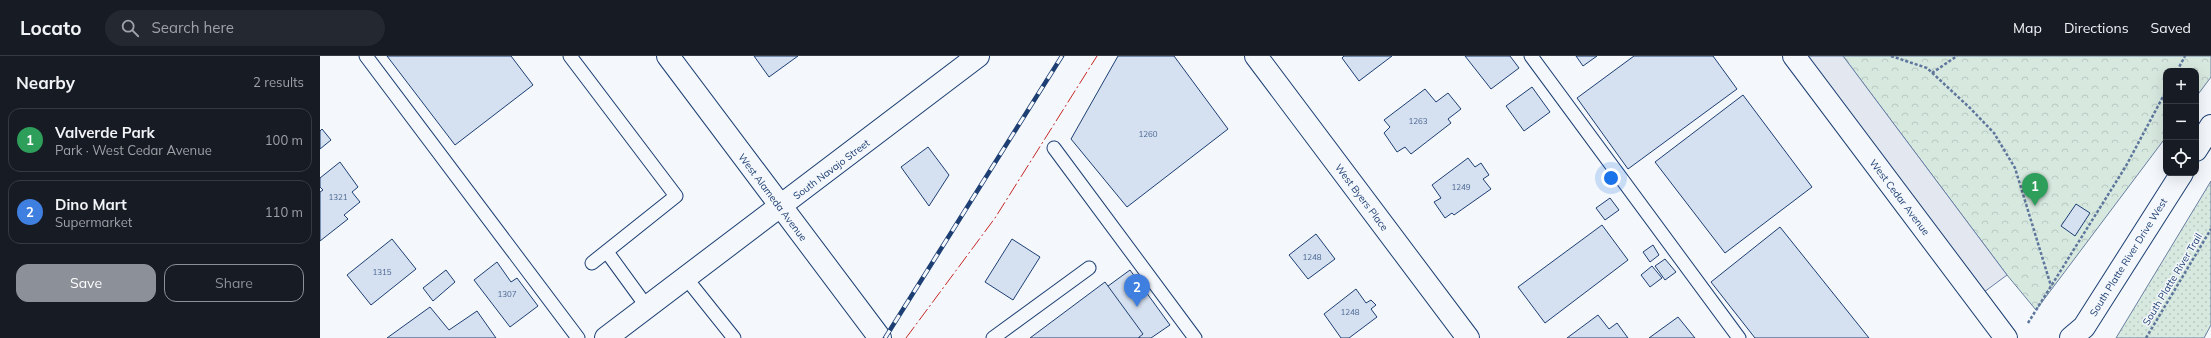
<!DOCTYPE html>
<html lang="en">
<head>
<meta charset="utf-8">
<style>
	body { margin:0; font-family:Mulish,sans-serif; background:#242831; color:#f1f3f6 }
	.controls { position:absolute; right:12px; top:12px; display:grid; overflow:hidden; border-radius:8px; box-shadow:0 4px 16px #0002 }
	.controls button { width:36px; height:36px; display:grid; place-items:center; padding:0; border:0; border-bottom:1px solid #363941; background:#171b24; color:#f1f3f6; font:20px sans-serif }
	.you { position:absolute; left:1291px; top:122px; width:14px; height:14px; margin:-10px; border:3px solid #fff; border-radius:50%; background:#1a73e8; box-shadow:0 0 0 6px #1a73e833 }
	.badge { display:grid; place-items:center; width:26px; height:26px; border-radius:50%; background:#8c9099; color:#fff; font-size:13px; font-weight:700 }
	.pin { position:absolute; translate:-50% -33px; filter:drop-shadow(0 1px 2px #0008) }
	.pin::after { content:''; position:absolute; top:21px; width:14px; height:12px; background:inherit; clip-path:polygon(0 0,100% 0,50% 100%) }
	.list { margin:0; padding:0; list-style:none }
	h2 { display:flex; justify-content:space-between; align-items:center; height:52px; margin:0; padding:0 16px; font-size:17px }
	h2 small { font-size:13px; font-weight:400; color:#9ea1a6 }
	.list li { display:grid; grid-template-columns:26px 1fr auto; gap:12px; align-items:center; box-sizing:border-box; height:64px; margin:0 8px 8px; padding:0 8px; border:1px solid #363941; border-radius:12px }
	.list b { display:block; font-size:15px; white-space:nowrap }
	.list p { margin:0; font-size:13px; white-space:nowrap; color:#9ea1a6 }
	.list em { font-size:13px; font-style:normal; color:#9ea1a6 }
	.actions { display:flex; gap:8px; padding:12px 16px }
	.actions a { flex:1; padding:9px 0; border:1px solid #8c9099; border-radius:12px; text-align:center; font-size:14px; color:#8c9099 }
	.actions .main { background:#8c9099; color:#fff }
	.icon { flex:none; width:22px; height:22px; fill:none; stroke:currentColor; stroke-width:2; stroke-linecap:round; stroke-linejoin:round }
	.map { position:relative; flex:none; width:1891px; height:282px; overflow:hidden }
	header { display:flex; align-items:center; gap:24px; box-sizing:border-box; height:56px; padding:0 20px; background:#171b24; border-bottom:1px solid #363941 }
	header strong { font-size:19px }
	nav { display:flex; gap:22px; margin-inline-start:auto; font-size:14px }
	.search { width:280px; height:36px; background:#242831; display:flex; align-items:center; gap:10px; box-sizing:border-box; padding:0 14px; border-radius:22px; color:#9ea1a6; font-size:15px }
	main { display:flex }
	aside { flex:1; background:#171b24 }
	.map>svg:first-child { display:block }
	.grass { fill:url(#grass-dots); stroke:#687fa3 }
	.forest { fill:url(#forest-crowns); stroke:#687fa3 }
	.parking { fill:#e3e8f0; stroke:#687fa3 }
	.building { fill:#d5e0f0; stroke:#1d3f73 }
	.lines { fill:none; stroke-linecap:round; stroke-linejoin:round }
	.service-casing { stroke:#1d3f73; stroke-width:15 }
	.minor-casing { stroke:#1d3f73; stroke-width:24 }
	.tertiary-casing { stroke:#1d3f73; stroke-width:24 }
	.primary-casing { stroke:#1d3f73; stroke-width:24 }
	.path { stroke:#5e769c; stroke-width:2.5; stroke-dasharray:3 2; stroke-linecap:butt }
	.service { stroke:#f4f7fb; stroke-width:13 }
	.minor { stroke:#f4f7fb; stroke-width:22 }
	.tertiary { stroke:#f4f7fb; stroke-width:22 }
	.primary { stroke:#f4f7fb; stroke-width:22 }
	.rail-casing { stroke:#1d3f73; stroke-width:4.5 }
	.rail { stroke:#f4f7fb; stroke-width:3; stroke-dasharray:9; stroke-linecap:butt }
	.power { stroke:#c62828; stroke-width:1; stroke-dasharray:14 3 2 3; stroke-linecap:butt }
	.labels { text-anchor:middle; stroke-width:3; stroke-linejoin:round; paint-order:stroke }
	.number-label { font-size:8px; fill:#4b6792 }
	.street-label { font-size:10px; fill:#1d3f73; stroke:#f4f7fb }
</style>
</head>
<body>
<header>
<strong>Locato</strong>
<div class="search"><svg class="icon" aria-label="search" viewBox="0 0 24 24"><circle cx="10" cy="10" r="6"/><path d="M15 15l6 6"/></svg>Search here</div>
<nav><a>Map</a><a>Directions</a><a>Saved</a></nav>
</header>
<main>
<aside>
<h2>Nearby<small>2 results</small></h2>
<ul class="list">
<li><span class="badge" style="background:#2e9e5b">1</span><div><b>Valverde Park</b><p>Park · West Cedar Avenue</p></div><em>100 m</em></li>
<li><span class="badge" style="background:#3f7fe0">2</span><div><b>Dino Mart</b><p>Supermarket</p></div><em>110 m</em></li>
</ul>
<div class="actions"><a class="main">Save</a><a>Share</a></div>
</aside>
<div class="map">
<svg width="1891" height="282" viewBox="0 0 1891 282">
	<defs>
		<pattern id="grass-dots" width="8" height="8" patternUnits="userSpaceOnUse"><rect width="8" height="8" fill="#d7e8df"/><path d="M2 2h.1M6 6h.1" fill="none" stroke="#b8c8c3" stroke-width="1.8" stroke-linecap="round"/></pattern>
		<pattern id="forest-crowns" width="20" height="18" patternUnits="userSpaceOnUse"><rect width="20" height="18" fill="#d7e8df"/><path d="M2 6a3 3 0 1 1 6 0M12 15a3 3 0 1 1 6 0" fill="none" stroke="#b8c8c3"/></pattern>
	</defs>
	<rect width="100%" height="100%" fill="#f4f7fb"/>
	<polygon class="grass" points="1891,125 1891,269 1884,282 1796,282"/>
	<polygon class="forest" points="1523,0 1891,0 1891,21 1876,41 1876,15 1846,15 1846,81 1716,254 1687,219"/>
	<polygon class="parking" points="1474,0 1523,0 1687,219 1656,242"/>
	<g class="building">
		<polygon points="67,0 191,0 213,29 135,89"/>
		<polygon points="434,0 478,0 449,21"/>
		<polygon points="798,0 854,0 908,73 807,151 751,83"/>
		<polygon points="1024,0 1072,0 1039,25 1022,2"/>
		<polygon points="1145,0 1190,0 1199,12 1171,33"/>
		<polygon points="1256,0 1277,0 1263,10"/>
		<polygon points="1314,0 1393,0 1417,33 1308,113 1257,42"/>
		<polygon points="1212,31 1230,56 1204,75 1186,50"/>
		<polygon points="1105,33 1116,46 1128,37 1141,53 1128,63 1131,67 1091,98 1085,91 1077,96 1064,77 1070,71 1064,64"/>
		<polygon points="1423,39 1492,131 1405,197 1335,106"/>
		<polygon points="2,73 11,84 0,93 0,75"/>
		<polygon points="608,91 629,119 609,150 581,111"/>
		<polygon points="1148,102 1155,111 1161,107 1169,119 1163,123 1171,133 1134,159 1132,157 1125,162 1114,146 1121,142 1112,129"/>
		<polygon points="20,106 38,131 32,136 40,146 24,159 28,163 0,185 0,136 3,134 0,131 0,122"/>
		<polygon points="1290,142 1299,154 1285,164 1276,152"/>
		<polygon points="1756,148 1770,157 1755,180 1741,170"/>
		<polygon points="1282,169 1308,204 1225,267 1198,231"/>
		<polygon points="1460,171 1549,282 1435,282 1391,226"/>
		<polygon points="996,178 1015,203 988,223 969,199"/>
		<polygon points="72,183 96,213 51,249 27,219"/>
		<polygon points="692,183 720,201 693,244 665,226"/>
		<polygon points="1333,189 1339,199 1330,206 1323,196"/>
		<polygon points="1345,203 1356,216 1345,224 1335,210"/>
		<polygon points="177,206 191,226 197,222 218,250 190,271 154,224"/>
		<polygon points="1332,210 1342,222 1330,231 1321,219"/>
		<polygon points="126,214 135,226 113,245 103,232"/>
		<polygon points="810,214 850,269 831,282 820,282 784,233"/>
		<polygon points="785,226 823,278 818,282 710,282"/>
		<polygon points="1036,233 1046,247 1051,244 1056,249 1051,253 1057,261 1029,282 1021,282 1004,258"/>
		<polygon points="110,251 129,274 157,255 176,282 67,282"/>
		<polygon points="1278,259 1289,273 1297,267 1308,282 1247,282"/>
		<polygon points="1358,261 1375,282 1329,282"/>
	</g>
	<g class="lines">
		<defs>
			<g id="service">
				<polyline points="46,0 258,282"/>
				<polyline points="250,0 356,140 272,207"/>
				<polyline points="1211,0 1419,282"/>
				<polyline points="734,92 875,282"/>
				<polyline points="287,196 327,251"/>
				<polyline points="366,222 414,282"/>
				<polyline points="673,282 769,212"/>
			</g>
			<g id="minor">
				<polyline points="936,0 1148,282"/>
				<polyline points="1474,0 1686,282"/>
				<polyline points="286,282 658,0"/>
			</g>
			<g id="tertiary">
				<polyline points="1876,94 1891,70"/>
				<polyline points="1751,282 1764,271 1862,117"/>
			</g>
			<polyline id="primary" points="348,0 560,282"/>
		</defs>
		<use href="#service" class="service-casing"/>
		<use href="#minor" class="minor-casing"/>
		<use href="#tertiary" class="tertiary-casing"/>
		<use href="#primary" class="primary-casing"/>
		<g class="path">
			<polyline points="1571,0 1607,12 1650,52 1674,77 1695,112 1731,230"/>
			<polyline points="1857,15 1865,0"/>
			<polyline points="1612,17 1637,0"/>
			<polyline points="1708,267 1806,110 1846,35"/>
			<polyline points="1826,282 1891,173"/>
		</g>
		<use href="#service" class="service"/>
		<use href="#minor" class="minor"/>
		<use href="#tertiary" class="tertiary"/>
		<use href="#primary" class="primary"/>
		<defs>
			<polyline id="rail" points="565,282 742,0"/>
		</defs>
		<use href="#rail" class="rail-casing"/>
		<use href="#rail" class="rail"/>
		<polyline class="power" points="586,282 675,162 777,0"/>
	</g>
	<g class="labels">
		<g class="number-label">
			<text x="1098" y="68">1263</text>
			<text x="828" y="81">1260</text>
			<text x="1141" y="134">1249</text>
			<text x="18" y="144">1321</text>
			<text x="992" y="204">1248</text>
			<text x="62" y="219">1315</text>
			<text x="187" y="241">1307</text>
			<text x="1030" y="259">1248</text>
		</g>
		<g class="street-label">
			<text transform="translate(511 113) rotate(-37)" y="4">South Navajo Street</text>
			<text transform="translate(453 141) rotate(53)" y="4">West Alameda Avenue</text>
			<text transform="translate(1042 141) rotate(53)" y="4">West Byers Place</text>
			<text transform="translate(1580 141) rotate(53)" y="4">West Cedar Avenue</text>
			<text transform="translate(1808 201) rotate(-58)" y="4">South Platte River Drive West</text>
			<text transform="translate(1852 223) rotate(-59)" y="4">South Platte River Trail</text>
		</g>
	</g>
</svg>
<div class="controls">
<button>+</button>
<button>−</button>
<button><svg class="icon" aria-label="locate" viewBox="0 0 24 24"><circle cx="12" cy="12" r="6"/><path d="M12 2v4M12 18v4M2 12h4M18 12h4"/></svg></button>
</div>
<div class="you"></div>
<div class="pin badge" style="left:1715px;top:150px;background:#2e9e5b">1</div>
<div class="pin badge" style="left:817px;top:251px;background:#3f7fe0">2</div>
</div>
</main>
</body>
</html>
